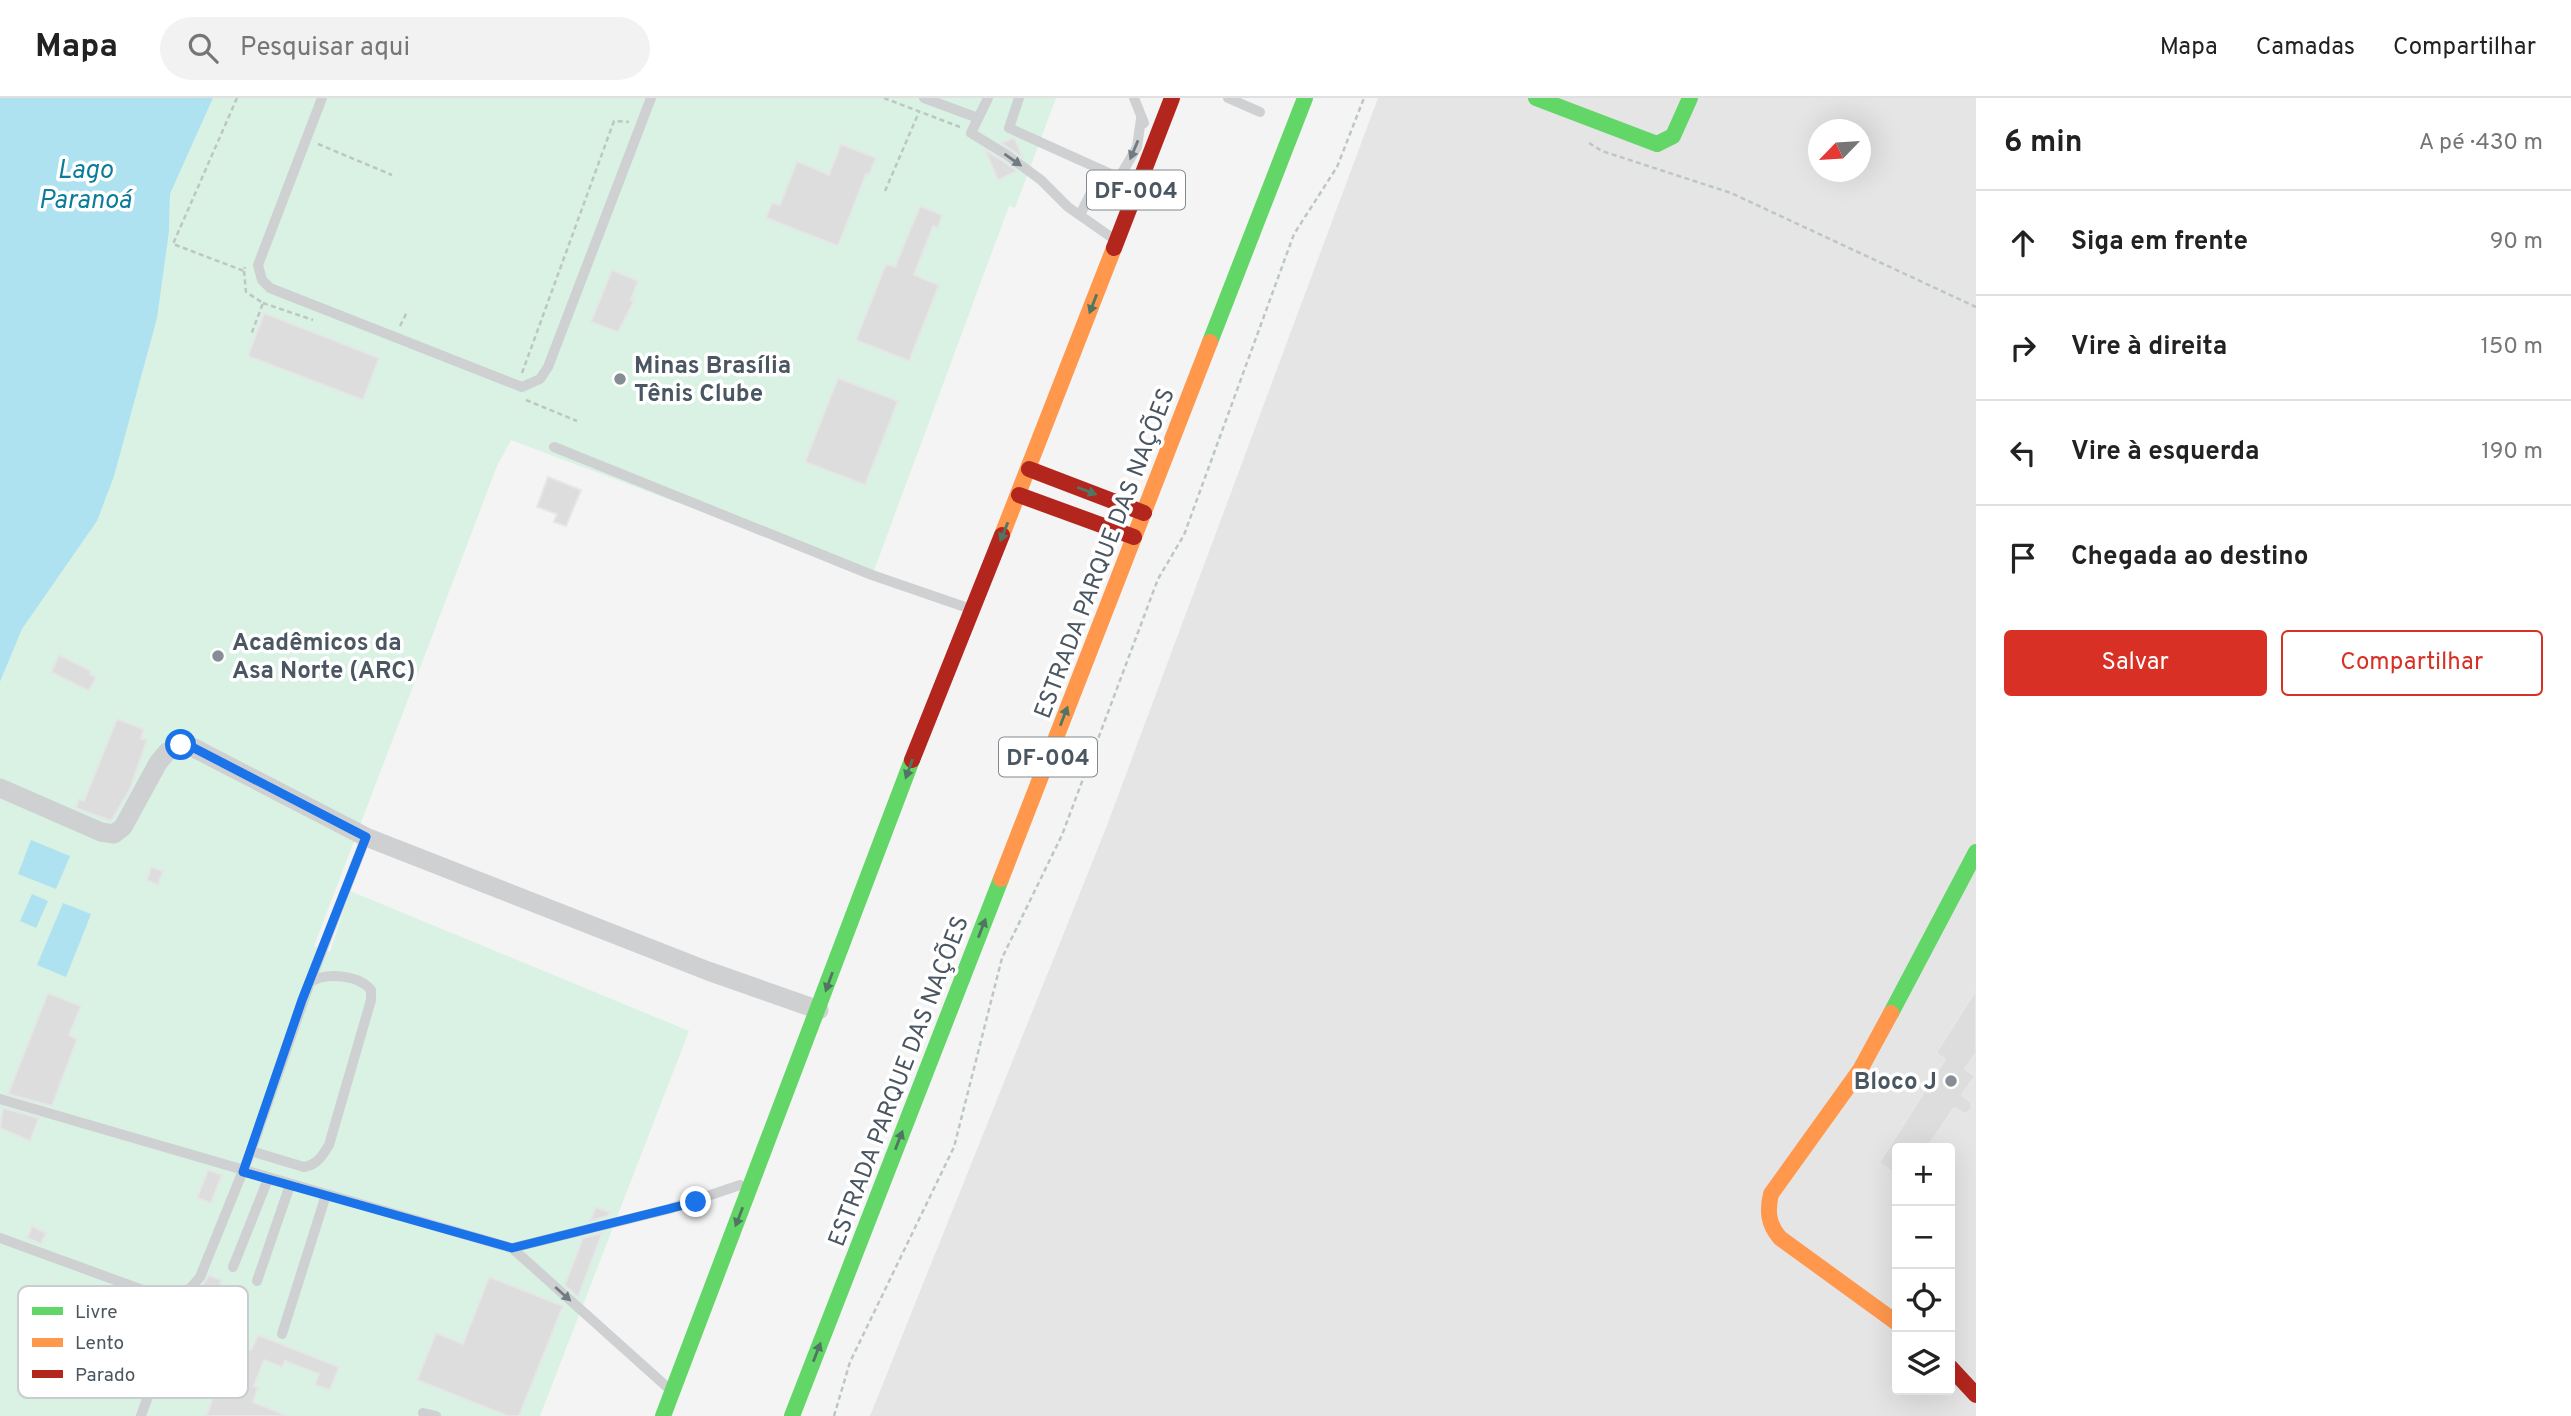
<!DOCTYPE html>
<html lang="pt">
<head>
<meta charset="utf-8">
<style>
	body { margin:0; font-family:Overpass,sans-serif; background:#f2f2f2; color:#222 }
	.controls { position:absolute; right:21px; bottom:21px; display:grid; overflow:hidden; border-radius:7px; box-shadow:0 7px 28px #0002 }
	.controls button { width:63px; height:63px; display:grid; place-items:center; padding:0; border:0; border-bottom:2px solid #e0e0e0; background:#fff; color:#222; font:35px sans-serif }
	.compass { position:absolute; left:1808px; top:21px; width:63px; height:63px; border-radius:50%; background:#fff; box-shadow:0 7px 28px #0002; rotate:245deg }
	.stop { position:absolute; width:21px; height:21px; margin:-16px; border:5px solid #1a73e8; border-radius:50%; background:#fff }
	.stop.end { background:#1a73e8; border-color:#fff; box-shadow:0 2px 7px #0008 }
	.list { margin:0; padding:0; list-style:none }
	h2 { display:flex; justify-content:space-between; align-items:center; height:91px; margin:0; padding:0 28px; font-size:30px }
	h2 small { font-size:23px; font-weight:400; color:#767676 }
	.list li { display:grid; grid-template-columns:46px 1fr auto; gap:21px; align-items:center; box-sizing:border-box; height:105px; padding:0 28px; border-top:2px solid #e0e0e0 }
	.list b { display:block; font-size:26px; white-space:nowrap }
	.list em { font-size:23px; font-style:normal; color:#767676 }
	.actions { display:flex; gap:14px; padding:21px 28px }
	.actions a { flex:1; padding:16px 0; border:2px solid #d93025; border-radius:7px; text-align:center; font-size:24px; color:#d93025 }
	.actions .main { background:#d93025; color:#fff }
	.icon { flex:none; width:38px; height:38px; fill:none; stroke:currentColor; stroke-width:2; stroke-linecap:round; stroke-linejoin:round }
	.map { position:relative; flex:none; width:1976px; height:1318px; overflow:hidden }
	header { display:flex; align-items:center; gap:42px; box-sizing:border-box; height:98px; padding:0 35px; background:#fff; border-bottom:2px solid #e0e0e0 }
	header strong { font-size:33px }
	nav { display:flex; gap:38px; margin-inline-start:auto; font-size:24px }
	.search { width:490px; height:63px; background:#f2f2f2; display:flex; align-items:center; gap:18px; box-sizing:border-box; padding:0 24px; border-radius:38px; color:#767676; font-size:26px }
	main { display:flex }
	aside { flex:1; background:#fff }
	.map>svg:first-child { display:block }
	.education { fill:#e6e5e6; fill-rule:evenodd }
	.green { fill:#d9f2e3 }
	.water { fill:#aee2f0 }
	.building { fill:#ddddde; stroke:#e5e6e7; stroke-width:2 }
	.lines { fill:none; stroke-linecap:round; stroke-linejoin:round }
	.path { stroke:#bcc7c4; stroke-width:2.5; stroke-dasharray:5 3.5; stroke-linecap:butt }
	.lane { stroke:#ced0d2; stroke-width:10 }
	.street { stroke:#ced0d2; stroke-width:19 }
	.fast { stroke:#63d668; stroke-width:16 }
	.slow { stroke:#ff974d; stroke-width:16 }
	.jam { stroke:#b3261e; stroke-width:16 }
	.oneway { fill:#727b83 }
	.oneway2 { fill:#507663 }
	.route { stroke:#1a73e8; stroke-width:9 }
	.poi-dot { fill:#868d94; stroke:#fff; stroke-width:2.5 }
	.labels { text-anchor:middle; stroke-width:7; stroke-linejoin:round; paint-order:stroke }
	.shield { fill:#fff; stroke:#808990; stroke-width:2 }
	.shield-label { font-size:23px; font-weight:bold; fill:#4a5661 }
	.poi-label { font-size:24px; font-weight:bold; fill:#4a5661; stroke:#fff; text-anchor:start }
	.street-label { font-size:24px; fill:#4a5661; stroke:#fff }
	.water-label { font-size:26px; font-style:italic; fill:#0c7c9b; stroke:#fff }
	.key { fill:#fff; stroke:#c9ccd0; stroke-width:2 }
	.key-label { font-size:19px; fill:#4a5661 }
</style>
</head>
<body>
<header>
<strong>Mapa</strong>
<div class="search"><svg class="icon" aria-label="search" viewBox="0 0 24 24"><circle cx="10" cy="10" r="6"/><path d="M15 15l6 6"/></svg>Pesquisar aqui</div>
<nav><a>Mapa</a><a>Camadas</a><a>Compartilhar</a></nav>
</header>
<main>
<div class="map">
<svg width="1976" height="1318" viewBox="0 0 1976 1318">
	<rect width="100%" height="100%" fill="#f4f4f4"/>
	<path class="education" d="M1378,0h598v1318h-1106l236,-588zM1818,32h42v42h-42zM1897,1050h53v242h-53z"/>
	<polygon class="green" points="213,0 1056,0 1015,110 1009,108 872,478 511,342 497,368 314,848 330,854 350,793 689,933 540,1318 0,1318 0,584 22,531 97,423 169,133 170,96"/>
	<g class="water">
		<polygon points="0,0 213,0 170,96 169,133 157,220 114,378 97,423 22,531 0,584"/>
		<polygon points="31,742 70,758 56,791 18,776"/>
		<polygon points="32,796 48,803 36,830 20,823"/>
		<polygon points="63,805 91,816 66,879 37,867"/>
	</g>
	<g class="building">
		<polygon points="1013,40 1015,41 1023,60 1001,45"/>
		<polygon points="841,46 876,60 869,77 866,76 838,148 766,120 772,105 780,107 797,63 829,77"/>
		<polygon points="985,52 1003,63 1017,73 998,82"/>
		<polygon points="920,108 942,117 938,130 933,128 914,177 939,187 909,263 856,242 886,166 895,169"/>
		<polygon points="612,172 638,183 631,202 634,203 618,234 591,224"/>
		<polygon points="264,215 379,260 363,302 248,258"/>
		<polygon points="838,280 898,303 865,387 805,364"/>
		<polygon points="548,379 581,392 566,428 554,424 557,416 537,409"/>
		<polygon points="59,557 91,573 90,576 96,579 89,593 51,574"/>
		<polygon points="117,621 144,631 141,640 147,642 130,691 111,723 76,710 79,701 84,703"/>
		<polygon points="151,769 163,773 158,787 147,782"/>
		<polygon points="1976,892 1976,955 1965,971 1975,978 1962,997 1971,1004 1972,1011 1965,1016 1954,1010 1927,1050 1897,1050 1897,1077 1879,1065 1945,961 1936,955"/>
		<polygon points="48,895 81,908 69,937 77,941 52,1008 8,996"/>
		<polygon points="3,1010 39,1020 30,1043 0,1030"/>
		<polygon points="208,1072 222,1077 211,1105 197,1100"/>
		<polygon points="596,1109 610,1114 608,1118 590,1123"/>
		<polygon points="32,1128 46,1135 41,1146 27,1140"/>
		<polygon points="602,1135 598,1146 578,1199 565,1187 583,1140"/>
		<polygon points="209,1177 222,1182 216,1196 201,1190"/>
		<polygon points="489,1179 563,1208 519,1318 508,1318 417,1282 436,1235 463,1246"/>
		<polygon points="258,1237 339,1269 330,1292 315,1287 319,1276 285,1263 282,1269 264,1262 254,1288 258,1290 253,1304 287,1318 206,1318 218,1287 206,1282 211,1267 237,1274 246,1250 251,1252"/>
	</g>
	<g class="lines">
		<g class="path">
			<polyline points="237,0 173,146 244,173 245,169"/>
			<polyline points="884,0 960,29"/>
			<polyline points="1589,45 1602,53 1731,95 1976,209"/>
			<polyline points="318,46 392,77"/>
			<polyline points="885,93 919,14"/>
			<polyline points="244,173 246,194 263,205 251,237"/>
			<polyline points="263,205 313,222"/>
			<polyline points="400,228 407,214"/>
			<polyline points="522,275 614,23 629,24"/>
			<polyline points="526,302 577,323"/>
			<polyline points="834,1318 850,1264 954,1049 1002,860 1062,737 1158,481 1184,437 1294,136 1337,69 1364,0"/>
		</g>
		<g class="lane">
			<polyline points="322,0 258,167 262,182 270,190 522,289 540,281 548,269 651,0"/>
			<polyline points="924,0 978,20"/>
			<polyline points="988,0 971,35 1007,57 1041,82 1068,109 1111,139"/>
			<polyline points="1019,0 1009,30 1133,86"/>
			<polyline points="1134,0 1144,25"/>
			<polyline points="1228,0 1260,14"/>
			<polyline points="1119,80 1137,49 1141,21"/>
			<polyline points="1080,117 1102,72"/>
			<polyline points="554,349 872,477 965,509"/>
			<polyline points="310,884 366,739"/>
			<polyline points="0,1001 512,1150 667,1289"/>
			<path d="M0,1140l162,59c19,1 27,-6 38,-20l51,-126 59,-169c17,-10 49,-7 61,8v10l-42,145c-6,10 -12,20 -25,22l-53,-16"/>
			<polyline points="512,1150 669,1111 740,1087"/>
			<polyline points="233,1169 268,1081"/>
			<polyline points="257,1183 290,1087"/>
			<polyline points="282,1236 326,1097"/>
			<polyline points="423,1315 436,1318"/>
			<polyline points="141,1318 152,1287"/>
		</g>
		<polyline class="street" points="0,690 101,734 114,736 123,729 158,665 167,654 181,647 194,650 366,739 708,873 819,912"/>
		<g class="fast">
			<polyline points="1536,0 1657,46 1673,38 1690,0"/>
			<polyline points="1210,244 1305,0"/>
			<polyline points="1891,915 1976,754"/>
			<polyline points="663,1318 912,662"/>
			<polyline points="792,1318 1001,781"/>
		</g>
		<g class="slow">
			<polyline points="1002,437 1114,150"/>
			<polyline points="1001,781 1210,244"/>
			<path d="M1891,915l-31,57 -89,124c-4,17 -3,30 9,44l117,85"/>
		</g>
		<g class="jam">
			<polyline points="1114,150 1172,0"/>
			<polyline points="1029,371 1144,415"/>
			<polyline points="1019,397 1134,439"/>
			<polyline points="912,662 1002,437"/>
			<polyline points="1950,1269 1976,1297"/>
		</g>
	</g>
	<defs><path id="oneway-solid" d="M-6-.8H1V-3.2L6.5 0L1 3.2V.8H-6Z" transform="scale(1.75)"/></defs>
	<g class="oneway">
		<use href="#oneway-solid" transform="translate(1134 52) rotate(113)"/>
		<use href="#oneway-solid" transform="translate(1013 62) rotate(35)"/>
		<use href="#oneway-solid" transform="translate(563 1196) rotate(42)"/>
	</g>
	<g class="oneway2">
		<use href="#oneway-solid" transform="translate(1093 206) rotate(111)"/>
		<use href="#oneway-solid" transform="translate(1087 393) rotate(21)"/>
		<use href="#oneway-solid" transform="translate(1004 434) rotate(112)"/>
		<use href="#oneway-solid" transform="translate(1064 618) rotate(-69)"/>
		<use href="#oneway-solid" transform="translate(909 671) rotate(110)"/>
		<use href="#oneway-solid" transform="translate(982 830) rotate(-69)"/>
		<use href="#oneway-solid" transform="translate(829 884) rotate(110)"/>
		<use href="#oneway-solid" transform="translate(899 1042) rotate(-69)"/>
		<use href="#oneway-solid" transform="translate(739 1119) rotate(111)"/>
		<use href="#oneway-solid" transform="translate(817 1254) rotate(-69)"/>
	</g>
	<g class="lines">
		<polyline class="route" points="181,647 194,650 366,739 302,902 243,1074 512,1150 696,1104"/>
	</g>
	<g class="poi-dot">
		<circle cx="620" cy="281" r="7"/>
		<circle cx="218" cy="558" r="7"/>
		<circle cx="1951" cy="983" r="7"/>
	</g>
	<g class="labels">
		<g class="shield">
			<rect x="1087" y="72.5" width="98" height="39" rx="5"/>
			<rect x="999" y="639.5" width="98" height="39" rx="5"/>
		</g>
		<g class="shield-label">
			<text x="1136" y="100">DF-004</text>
			<text x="1048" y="667">DF-004</text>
		</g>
		<g class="poi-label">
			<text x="634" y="275">Minas Brasília<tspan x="634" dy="28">Tênis Clube</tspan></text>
			<text x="232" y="552">Acadêmicos da<tspan x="232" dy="28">Asa Norte (ARC)</tspan></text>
			<text x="1937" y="991" text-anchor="end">Bloco J</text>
		</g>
		<g class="street-label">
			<text transform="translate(1104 455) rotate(-69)" y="8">ESTRADA PARQUE DAS NAÇÕES</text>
			<text transform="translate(898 983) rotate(-69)" y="8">ESTRADA PARQUE DAS NAÇÕES</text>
		</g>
		<g class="water-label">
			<text x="85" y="80">Lago<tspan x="85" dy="30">Paranoá</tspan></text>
		</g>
	</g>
	<rect x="18" y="1188" width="230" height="112" rx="10" class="key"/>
	<rect x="32" y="1209" width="31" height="8" fill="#63d668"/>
	<rect x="32" y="1240" width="31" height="9" fill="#ff974d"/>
	<rect x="32" y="1272" width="31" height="8" fill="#b3261e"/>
	<g class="key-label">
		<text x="75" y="1220">Livre</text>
		<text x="75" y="1251">Lento</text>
		<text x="75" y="1283">Parado</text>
	</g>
</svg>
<div class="controls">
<button>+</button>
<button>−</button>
<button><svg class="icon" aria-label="locate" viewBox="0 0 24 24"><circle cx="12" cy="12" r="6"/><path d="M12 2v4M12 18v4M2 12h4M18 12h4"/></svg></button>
<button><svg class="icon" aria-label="layers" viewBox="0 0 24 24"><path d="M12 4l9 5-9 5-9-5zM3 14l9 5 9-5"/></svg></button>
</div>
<svg class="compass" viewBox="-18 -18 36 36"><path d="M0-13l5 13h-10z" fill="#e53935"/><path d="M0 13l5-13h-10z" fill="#767676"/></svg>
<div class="stop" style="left:181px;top:647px"></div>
<div class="stop end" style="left:696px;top:1104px"></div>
</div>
<aside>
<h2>6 min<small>A pé · 430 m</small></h2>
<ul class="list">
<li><svg class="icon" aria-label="ahead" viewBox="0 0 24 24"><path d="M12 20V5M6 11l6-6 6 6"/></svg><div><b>Siga em frente</b></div><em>90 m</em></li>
<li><svg class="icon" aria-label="right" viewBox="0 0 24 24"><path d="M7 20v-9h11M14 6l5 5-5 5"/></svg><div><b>Vire à direita</b></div><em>150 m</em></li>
<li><svg class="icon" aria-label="left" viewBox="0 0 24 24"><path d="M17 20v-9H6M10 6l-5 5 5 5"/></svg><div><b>Vire à esquerda</b></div><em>190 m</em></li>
<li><svg class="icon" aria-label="arrive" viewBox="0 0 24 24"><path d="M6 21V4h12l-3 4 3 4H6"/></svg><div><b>Chegada ao destino</b></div></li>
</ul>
<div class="actions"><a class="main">Salvar</a><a>Compartilhar</a></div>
</aside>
</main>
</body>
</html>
